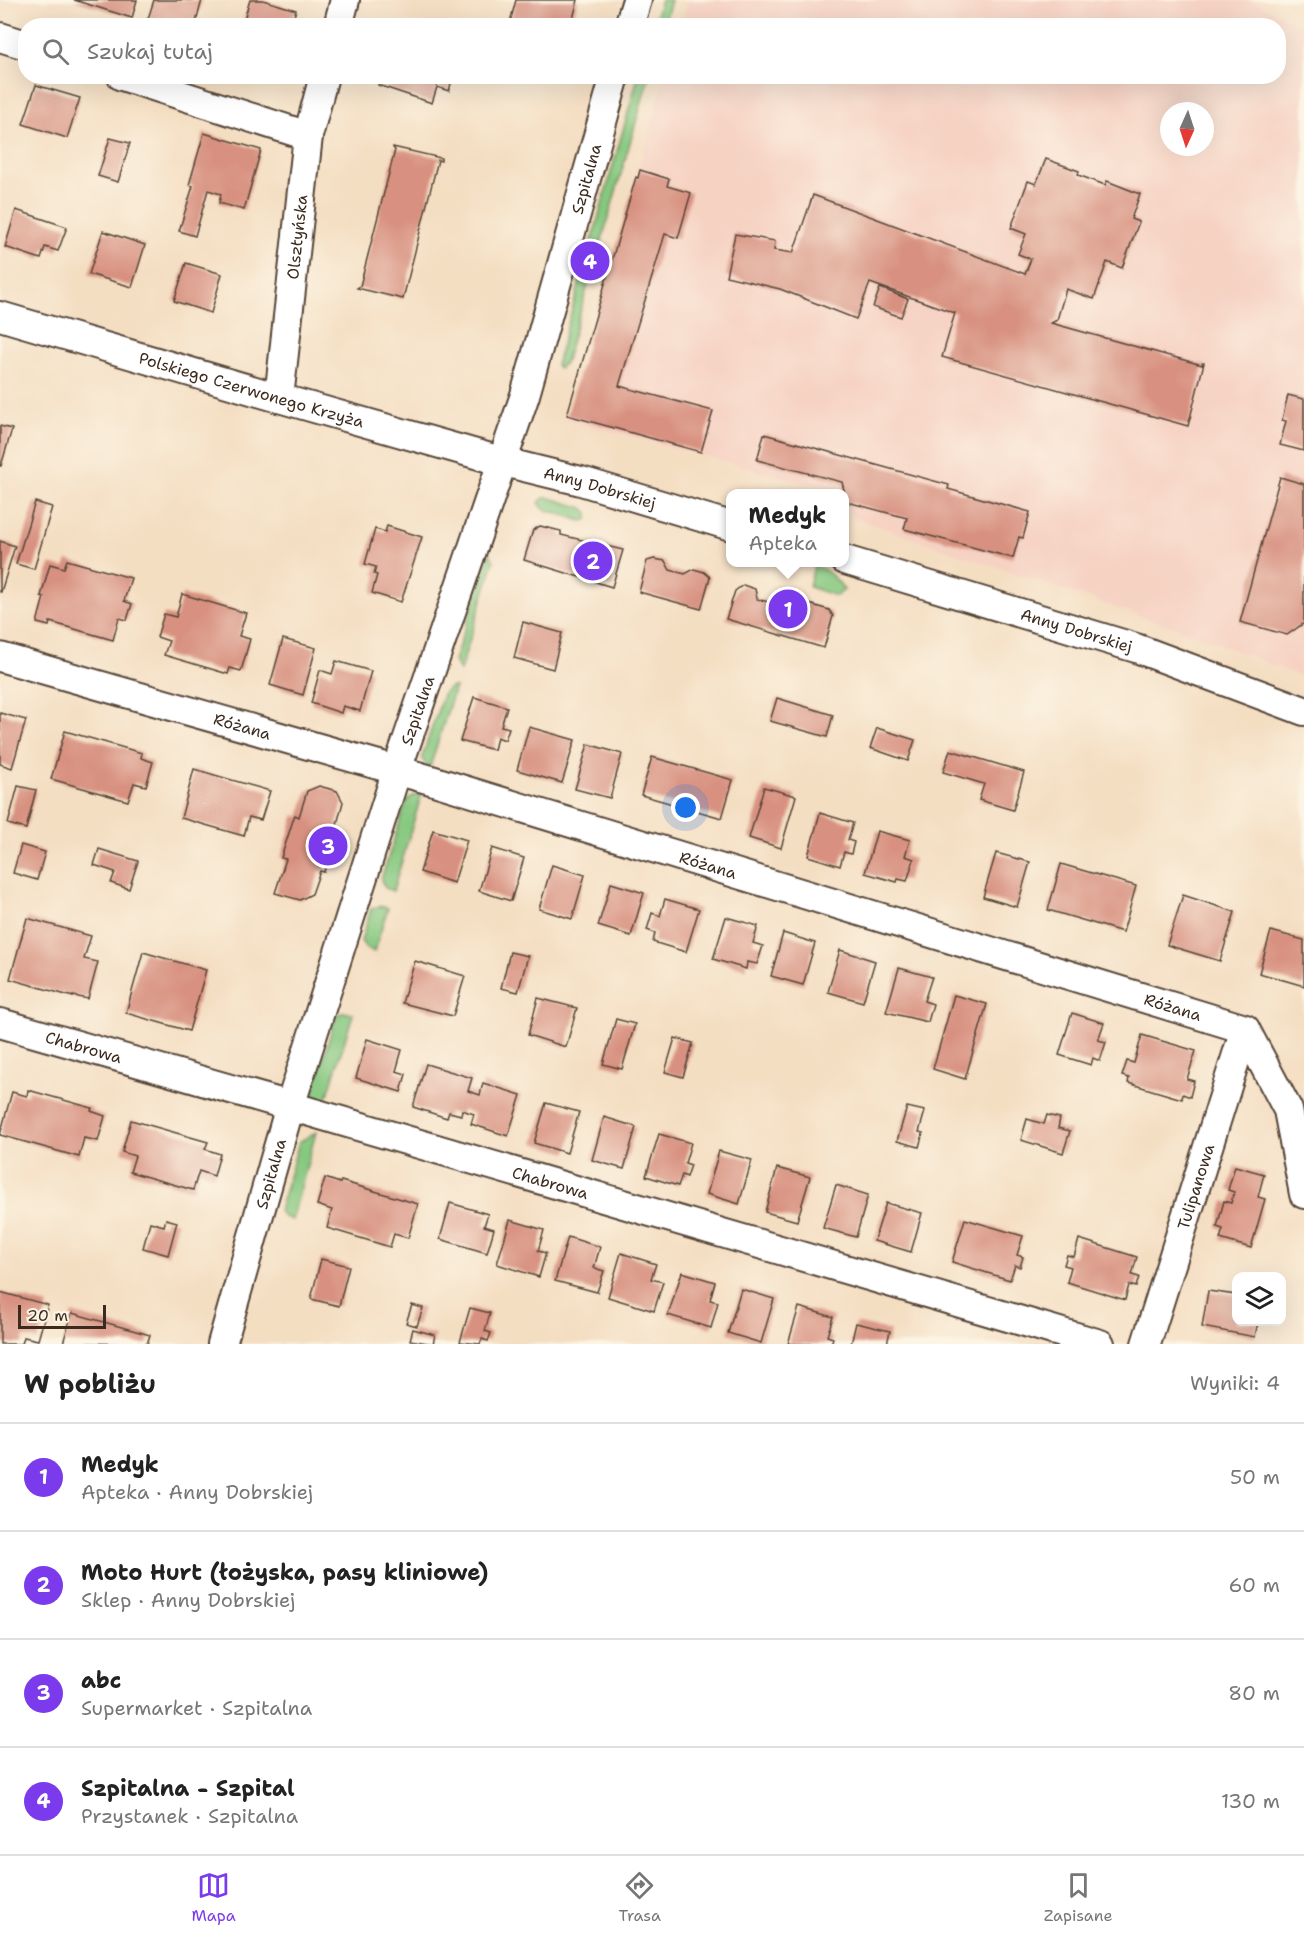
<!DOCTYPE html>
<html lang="pl">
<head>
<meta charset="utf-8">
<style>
	body { margin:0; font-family:"Shantell Sans",sans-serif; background:#f2f2f2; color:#222 }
	.controls { position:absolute; right:18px; bottom:18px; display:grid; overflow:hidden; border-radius:12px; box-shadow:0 6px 24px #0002 }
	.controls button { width:54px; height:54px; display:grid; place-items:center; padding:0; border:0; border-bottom:2px solid #e0e0e0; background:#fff; color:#222; font:30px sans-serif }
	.compass { position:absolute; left:1160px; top:102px; width:54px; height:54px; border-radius:50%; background:#fff; box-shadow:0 6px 24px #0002; rotate:183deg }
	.scale { position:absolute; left:18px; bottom:15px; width:88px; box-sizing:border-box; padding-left:6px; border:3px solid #3b2a1e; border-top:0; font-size:16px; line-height:21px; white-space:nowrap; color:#3b2a1e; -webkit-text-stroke:4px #fcf5e5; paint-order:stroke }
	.you { position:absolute; left:686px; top:808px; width:21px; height:21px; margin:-15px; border:4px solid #fff; border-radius:50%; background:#1a73e8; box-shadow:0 0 0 9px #1a73e833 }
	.badge { display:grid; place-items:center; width:39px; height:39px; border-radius:50%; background:#7c3aed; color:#fff; font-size:20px; font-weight:700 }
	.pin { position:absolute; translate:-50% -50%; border:3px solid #fff; box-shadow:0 2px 6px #0006 }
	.popup { position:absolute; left:726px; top:489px; width:123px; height:78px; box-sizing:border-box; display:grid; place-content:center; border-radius:12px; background:#fff; filter:drop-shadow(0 2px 4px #0005); font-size:20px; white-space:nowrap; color:#767676 }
	.popup b { font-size:22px; color:#222 }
	.popup::after { content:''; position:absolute; left:50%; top:100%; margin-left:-12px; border:12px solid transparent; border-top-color:#fff }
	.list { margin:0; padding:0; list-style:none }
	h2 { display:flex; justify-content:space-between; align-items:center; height:78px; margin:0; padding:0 24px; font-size:26px }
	h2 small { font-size:20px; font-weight:400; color:#767676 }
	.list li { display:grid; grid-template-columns:39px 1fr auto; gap:18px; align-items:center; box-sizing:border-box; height:108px; padding:0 24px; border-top:2px solid #e0e0e0 }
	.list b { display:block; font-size:22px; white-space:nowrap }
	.list p { margin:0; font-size:20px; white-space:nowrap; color:#767676 }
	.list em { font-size:20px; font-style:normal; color:#767676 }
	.icon { flex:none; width:33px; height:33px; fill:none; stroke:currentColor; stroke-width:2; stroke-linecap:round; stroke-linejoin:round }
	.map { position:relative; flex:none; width:1304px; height:1344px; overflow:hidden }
	.search { position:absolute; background:#fff; box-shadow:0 6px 24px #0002; left:18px; right:18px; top:18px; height:66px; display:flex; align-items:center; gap:15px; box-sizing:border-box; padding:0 21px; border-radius:24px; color:#767676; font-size:22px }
	.sheet { height:510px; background:#fff }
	nav { display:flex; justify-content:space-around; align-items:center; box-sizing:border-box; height:84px; border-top:2px solid #e0e0e0; background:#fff; font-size:16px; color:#767676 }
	nav a { display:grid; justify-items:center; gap:3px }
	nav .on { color:#7c3aed }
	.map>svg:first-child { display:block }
	.built { fill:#f6d2c3; fill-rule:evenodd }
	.green { fill:#86c880; stroke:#60794f; stroke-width:1.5 }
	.building { fill:#d89180 }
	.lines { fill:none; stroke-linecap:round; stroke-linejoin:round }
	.minor-casing { stroke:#574537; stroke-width:32 }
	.minor { stroke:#fff; stroke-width:28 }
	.labels { text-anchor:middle; stroke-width:4.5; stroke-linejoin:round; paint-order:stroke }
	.street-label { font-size:16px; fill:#3b2a1e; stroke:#fcf5e5 }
</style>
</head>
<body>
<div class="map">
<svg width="1304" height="1344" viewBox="0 0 1304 1344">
	<rect width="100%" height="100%" fill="#fcf5e5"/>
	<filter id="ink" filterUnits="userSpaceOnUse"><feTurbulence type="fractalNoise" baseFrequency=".0167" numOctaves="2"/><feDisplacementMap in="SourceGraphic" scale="12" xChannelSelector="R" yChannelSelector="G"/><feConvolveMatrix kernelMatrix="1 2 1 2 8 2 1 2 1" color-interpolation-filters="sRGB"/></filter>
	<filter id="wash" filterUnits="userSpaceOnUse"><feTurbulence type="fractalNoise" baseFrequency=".008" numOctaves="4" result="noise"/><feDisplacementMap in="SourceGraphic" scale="24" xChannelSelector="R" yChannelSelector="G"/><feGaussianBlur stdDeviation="1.35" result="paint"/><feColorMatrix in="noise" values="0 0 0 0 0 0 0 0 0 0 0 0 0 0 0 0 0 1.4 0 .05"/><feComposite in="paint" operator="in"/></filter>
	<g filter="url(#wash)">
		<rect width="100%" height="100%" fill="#f4dec2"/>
		<path class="built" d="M688,0h562l54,27v651l-94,-38 -359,-123 -6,-14v-9l-280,-75 100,-342 613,-1v-50l-598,-1zM1169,111h36v36h-36z"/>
		<g class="green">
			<polygon points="661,0 671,0 664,25 653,25"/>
			<polygon points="638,77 649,77 599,250 590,247"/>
			<polygon points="583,272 591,275 565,363 559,368 556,365"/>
			<polygon points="547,497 583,508 588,513 588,519 582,521 544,509 539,503 542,499"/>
			<polygon points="490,553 494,561 460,671 454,661"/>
			<path d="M814,566c13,3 24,14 30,24l-8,6 -27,-9z"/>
			<polygon points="452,687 455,687 430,767 426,765 422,757 444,692"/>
			<polygon points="422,793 393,891 385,888 381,880 406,802 411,797"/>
			<polygon points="379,906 388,908 374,952 366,948 361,941 371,909"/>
			<polygon points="344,1012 353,1014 325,1104 312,1097 336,1015"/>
			<polygon points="316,1132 292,1220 284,1217 279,1211 299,1142"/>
		</g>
		<g id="blocks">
			<g class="building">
				<polygon points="74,0 137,0 132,18"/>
				<polygon points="154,0 202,0 195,26 159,26 147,22"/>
				<polygon points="250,0 263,0 296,10 291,26 242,26"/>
				<polygon points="516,0 578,0 571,26 509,26"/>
				<polygon points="381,76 453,76 449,91 437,87 432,103 378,85"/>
				<polygon points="36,85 80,98 67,138 23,124"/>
				<polygon points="204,133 261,150 244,210 219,203 221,194 208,190 195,236 179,231 193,186 189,185"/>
				<polygon points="110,138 130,143 118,182 98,176"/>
				<polygon points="393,147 441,158 441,161 438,160 403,299 357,288 360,286 395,150 393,148"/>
				<polygon points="1046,159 1079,171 1078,175 1105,185 1107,181 1140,194 1131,219 1139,222 1122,268 1107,262 1094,299 1066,289 1057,320 1051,323 1202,365 1202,363 1204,363 1188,426 942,357 955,313 870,283 856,319 780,289 726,276 735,234 775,241 774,250 793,253 813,195 1025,274 1031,259 1018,254 1026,234 1011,228 1028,181 1036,184"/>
				<polygon points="640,170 669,179 667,186 691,193 678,238 665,234 619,386 713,411 701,452 567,415 636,177 638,178"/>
				<polygon points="16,210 67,227 58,251 45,247 41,259 5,247"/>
				<polygon points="103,231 145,245 132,287 89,274"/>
				<polygon points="595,253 599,255 594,270 590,268"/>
				<polygon points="186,263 222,274 211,313 174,301"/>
				<polygon points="880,288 908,299 901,317 873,307"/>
				<polygon points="1288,395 1304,399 1304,451 1280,445 1286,421 1282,420"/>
				<polygon points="0,426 12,429 1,466 0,466"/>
				<polygon points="764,434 949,485 948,489 1030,512 1023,538 1019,537 1013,558 904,529 907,518 847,502 842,482 757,460"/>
				<polygon points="1280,477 1304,484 1304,623 1287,635 1240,622"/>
				<polygon points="35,502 52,507 34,569 16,564"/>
				<polygon points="387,526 422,537 401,602 372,593 377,575 374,574 376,567 365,564 375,529 385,532"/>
				<polygon points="540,526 561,531 561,535 623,550 612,587 524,560 533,530"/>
				<polygon points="0,541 15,546 1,592 0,592"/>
				<polygon points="654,559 665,561 670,570 685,574 694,569 704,572 710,577 701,609 639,592 647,561"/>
				<polygon points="67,560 131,578 124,601 132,604 127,620 119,618 113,640 50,622 49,626 37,623 44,597 41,596 50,564 64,568"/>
				<polygon points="743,585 755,589 757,599 776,604 785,597 829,610 833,616 824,648 726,619 735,591"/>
				<polygon points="182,594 246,613 239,636 250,639 241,671 230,668 228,674 164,655 169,641 157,637 164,614 176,617"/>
				<polygon points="523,622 562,633 553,669 514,658"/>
				<polygon points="283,639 316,648 303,695 270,685"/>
				<polygon points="336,661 371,671 360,711 343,706 341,713 311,703 320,670 332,674"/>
				<polygon points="474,697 507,707 501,726 509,728 505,740 497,737 494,750 460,741"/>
				<polygon points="777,698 833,715 827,737 770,721"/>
				<polygon points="0,713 26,720 12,768 0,764"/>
				<polygon points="529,727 575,740 562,783 517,770"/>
				<polygon points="877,728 915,740 908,761 870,748"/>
				<polygon points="65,731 142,753 141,758 153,762 146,786 134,783 128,801 51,779"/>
				<polygon points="588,744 622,754 610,798 575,789"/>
				<polygon points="950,750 1024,772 1013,810 979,800 984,784 943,772"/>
				<polygon points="652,757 733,780 722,818 641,795"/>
				<polygon points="194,769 270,791 261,820 249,817 244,836 181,818"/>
				<polygon points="18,786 36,790 26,829 8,824"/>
				<polygon points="319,786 337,791 343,802 324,872 320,871 312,894 300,900 275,893 286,859 281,858 294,817 295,815 299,817 307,791"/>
				<polygon points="764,787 796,796 781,848 749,838"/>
				<polygon points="820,813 853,823 848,840 854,842 851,854 844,852 840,866 808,856"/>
				<polygon points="433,830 467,840 454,883 420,872"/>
				<polygon points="877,831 910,840 905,856 914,859 907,881 898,879 897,882 865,873"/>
				<polygon points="21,845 45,852 37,880 13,873"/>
				<polygon points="492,848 524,858 511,901 479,891"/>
				<polygon points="99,849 138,861 129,889 111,883 115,872 94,865"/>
				<polygon points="996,853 1030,862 1017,907 983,897"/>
				<polygon points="1061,864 1136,886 1123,932 1048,910"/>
				<polygon points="552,865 585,875 572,919 539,909"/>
				<polygon points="611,883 644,893 631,936 598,926"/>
				<polygon points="1183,895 1235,912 1220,961 1167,945"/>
				<polygon points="665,899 699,909 686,952 653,942 655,933 647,930 652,913 660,916"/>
				<polygon points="726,917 758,926 753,943 763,946 757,964 747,962 746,969 713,959"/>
				<polygon points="27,918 91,936 84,959 98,962 88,999 73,996 73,997 10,979"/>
				<polygon points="1271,931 1304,940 1304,986 1259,973"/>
				<polygon points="783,933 815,943 803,985 771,976"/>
				<polygon points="840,950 875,961 863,1002 828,992"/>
				<polygon points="143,952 206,970 189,1031 126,1013"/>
				<polygon points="510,952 528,956 518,992 501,988"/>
				<polygon points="415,961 465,976 453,1016 402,1003"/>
				<polygon points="899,968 932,977 924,1001 933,1004 928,1022 886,1012"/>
				<polygon points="954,995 987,1004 965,1079 933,1069"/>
				<polygon points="538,998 577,1008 566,1047 528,1035"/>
				<polygon points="1072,1013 1104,1023 1098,1040 1106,1042 1100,1061 1093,1058 1091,1065 1059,1055"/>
				<polygon points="616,1019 635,1024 622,1069 603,1064"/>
				<polygon points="1142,1035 1196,1051 1187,1079 1194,1081 1190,1097 1183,1094 1182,1099 1128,1083 1129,1078 1122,1076 1127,1061 1134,1063"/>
				<polygon points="675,1038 693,1043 683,1077 665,1072"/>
				<polygon points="367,1039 402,1050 396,1071 406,1074 401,1092 356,1078"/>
				<polygon points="426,1064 472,1078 468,1091 480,1095 483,1083 521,1095 508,1136 471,1124 474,1114 462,1110 461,1115 449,1112 447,1118 413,1107"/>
				<polygon points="28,1090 92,1108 91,1111 105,1116 98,1141 84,1138 79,1157 0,1135 12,1092 27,1096"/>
				<polygon points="546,1103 579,1112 567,1153 534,1143"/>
				<polygon points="907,1107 925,1111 919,1132 923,1133 919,1147 897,1141"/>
				<polygon points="1047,1115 1060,1118 1058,1128 1070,1131 1063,1153 1021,1140 1027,1119 1044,1124"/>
				<polygon points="604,1117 636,1127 624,1169 592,1160"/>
				<polygon points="131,1120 208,1142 205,1149 220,1154 214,1176 199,1171 193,1190 130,1172 135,1156 122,1152"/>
				<polygon points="659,1134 691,1143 685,1163 691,1165 687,1177 682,1175 678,1186 646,1176"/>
				<polygon points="719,1151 752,1160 739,1204 707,1194"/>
				<polygon points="1235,1166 1264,1174 1258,1197 1265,1199 1251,1248 1220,1239 1223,1229 1217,1227 1224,1201 1231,1203 1234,1192 1228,1190"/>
				<polygon points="777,1168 810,1177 797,1221 765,1212"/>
				<polygon points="325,1178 340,1183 341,1181 418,1204 408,1238 394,1234 390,1247 327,1228 332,1210 317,1205"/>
				<polygon points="836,1185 868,1195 856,1237 823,1228"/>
				<polygon points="450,1203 488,1214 484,1226 494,1229 487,1253 440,1239"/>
				<polygon points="886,1203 922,1213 911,1252 874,1241"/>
				<polygon points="166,1219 177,1222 168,1255 143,1248 150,1222 164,1226"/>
				<polygon points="965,1219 1023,1236 1017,1255 1023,1257 1020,1267 1015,1265 1010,1280 952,1262"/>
				<polygon points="510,1220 544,1230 538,1251 546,1253 539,1277 497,1264"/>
				<polygon points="568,1237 600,1247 594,1268 604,1271 597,1292 555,1281"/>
				<polygon points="1079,1239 1137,1257 1132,1275 1139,1277 1136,1287 1129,1285 1125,1300 1067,1282 1071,1267 1064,1265 1067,1255 1074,1257"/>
				<polygon points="621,1253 656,1264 651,1279 663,1282 654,1311 608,1297"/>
				<polygon points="321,1259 349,1266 339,1306 311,1299"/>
				<polygon points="682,1272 715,1282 710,1300 718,1302 711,1328 668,1315"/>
				<polygon points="741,1289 774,1299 761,1343 728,1333"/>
				<polygon points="1208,1291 1236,1295 1236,1322 1258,1322 1255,1337 1202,1327"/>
				<polygon points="0,1292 48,1305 38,1340 24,1337 22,1344 0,1344"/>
				<polygon points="412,1305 423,1308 417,1326 406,1323"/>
				<polygon points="799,1307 833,1317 827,1336 833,1338 831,1344 788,1344"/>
				<polygon points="470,1308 490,1313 485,1331 491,1333 488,1341 482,1339 480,1344 460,1342"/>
				<polygon points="72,1313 150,1335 147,1344 63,1343"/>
				<polygon points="856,1323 890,1331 887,1344 851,1344"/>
				<polygon points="413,1329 435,1335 433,1344 410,1340"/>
			</g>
		</g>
	</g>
	<g filter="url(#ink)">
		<use href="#blocks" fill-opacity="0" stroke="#574537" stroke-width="1.5"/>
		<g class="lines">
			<defs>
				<g id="minor">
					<polyline points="338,26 345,0"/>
					<polyline points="629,26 637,0"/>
					<polyline points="0,37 26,45"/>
					<polyline points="122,76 308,136"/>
					<path id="s1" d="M0,316l279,82 225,64 77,19 150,45"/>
					<path id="s2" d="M279,398l29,-262 16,-60"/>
					<path id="s3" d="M845,560l291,88 168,63"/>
					<path id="s4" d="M0,657l431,123 814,249 43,81 16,84"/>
					<path id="s5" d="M0,1023l290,83 810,238"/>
					<path id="s6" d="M222,1344l68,-238 107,-336 128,-375 90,-319"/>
					<path id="s7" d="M1146,1344l99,-315"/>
				</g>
			</defs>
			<use href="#minor" class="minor-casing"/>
			<use href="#minor" class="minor"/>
		</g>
	</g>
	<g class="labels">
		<g class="street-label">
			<text dy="6" stroke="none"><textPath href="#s6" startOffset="1221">Szpitalna</textPath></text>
			<text dy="6" stroke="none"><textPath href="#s2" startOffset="162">Olsztyńska</textPath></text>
			<text dy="6" stroke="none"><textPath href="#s1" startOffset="262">Polskiego Czerwonego Krzyża</textPath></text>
			<text dy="6" stroke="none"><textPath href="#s1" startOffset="624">Anny Dobrskiej</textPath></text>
			<text dy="6" stroke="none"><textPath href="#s3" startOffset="242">Anny Dobrskiej</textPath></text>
			<text dy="6" stroke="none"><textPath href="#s6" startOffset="663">Szpitalna</textPath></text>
			<text dy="6" stroke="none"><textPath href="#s4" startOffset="252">Różana</textPath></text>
			<text dy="6" stroke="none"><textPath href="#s4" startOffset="738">Różana</textPath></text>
			<text dy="6" stroke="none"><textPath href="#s4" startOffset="1224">Różana</textPath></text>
			<text dy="6" stroke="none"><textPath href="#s5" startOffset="87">Chabrowa</textPath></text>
			<text dy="6" stroke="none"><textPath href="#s6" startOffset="177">Szpitalna</textPath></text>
			<text dy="6" stroke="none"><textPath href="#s5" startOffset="573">Chabrowa</textPath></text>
			<text dy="6" stroke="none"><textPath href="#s7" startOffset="165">Tulipanowa</textPath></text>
		</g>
	</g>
</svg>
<div class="controls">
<button><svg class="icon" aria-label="layers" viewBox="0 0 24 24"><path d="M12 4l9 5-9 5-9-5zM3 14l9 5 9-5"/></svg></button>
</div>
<svg class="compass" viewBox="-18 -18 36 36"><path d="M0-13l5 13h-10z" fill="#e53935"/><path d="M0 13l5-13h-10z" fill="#767676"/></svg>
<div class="scale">20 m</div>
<div class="you"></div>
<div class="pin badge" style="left:788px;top:609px">1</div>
<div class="popup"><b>Medyk</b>Apteka</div>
<div class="pin badge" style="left:593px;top:561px">2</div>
<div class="pin badge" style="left:328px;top:846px">3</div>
<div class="pin badge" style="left:590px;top:261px">4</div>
<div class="search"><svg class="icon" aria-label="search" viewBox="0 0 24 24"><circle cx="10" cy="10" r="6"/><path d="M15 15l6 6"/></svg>Szukaj tutaj</div>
</div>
<section class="sheet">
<h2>W pobliżu<small>Wyniki: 4</small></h2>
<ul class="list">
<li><span class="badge">1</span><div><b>Medyk</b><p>Apteka · Anny Dobrskiej</p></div><em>50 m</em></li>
<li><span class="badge">2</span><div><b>Moto Hurt (łożyska, pasy kliniowe)</b><p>Sklep · Anny Dobrskiej</p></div><em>60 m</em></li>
<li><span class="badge">3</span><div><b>abc</b><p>Supermarket · Szpitalna</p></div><em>80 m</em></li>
<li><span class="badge">4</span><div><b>Szpitalna - Szpital</b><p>Przystanek · Szpitalna</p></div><em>130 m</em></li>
</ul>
</section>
<nav>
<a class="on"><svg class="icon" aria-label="map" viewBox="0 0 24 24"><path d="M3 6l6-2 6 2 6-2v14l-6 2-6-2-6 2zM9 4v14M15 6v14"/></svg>Mapa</a>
<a><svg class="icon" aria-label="directions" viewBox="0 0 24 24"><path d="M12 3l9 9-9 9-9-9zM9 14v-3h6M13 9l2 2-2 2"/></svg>Trasa</a>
<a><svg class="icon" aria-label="saved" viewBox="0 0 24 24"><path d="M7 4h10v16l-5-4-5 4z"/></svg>Zapisane</a>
</nav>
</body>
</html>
